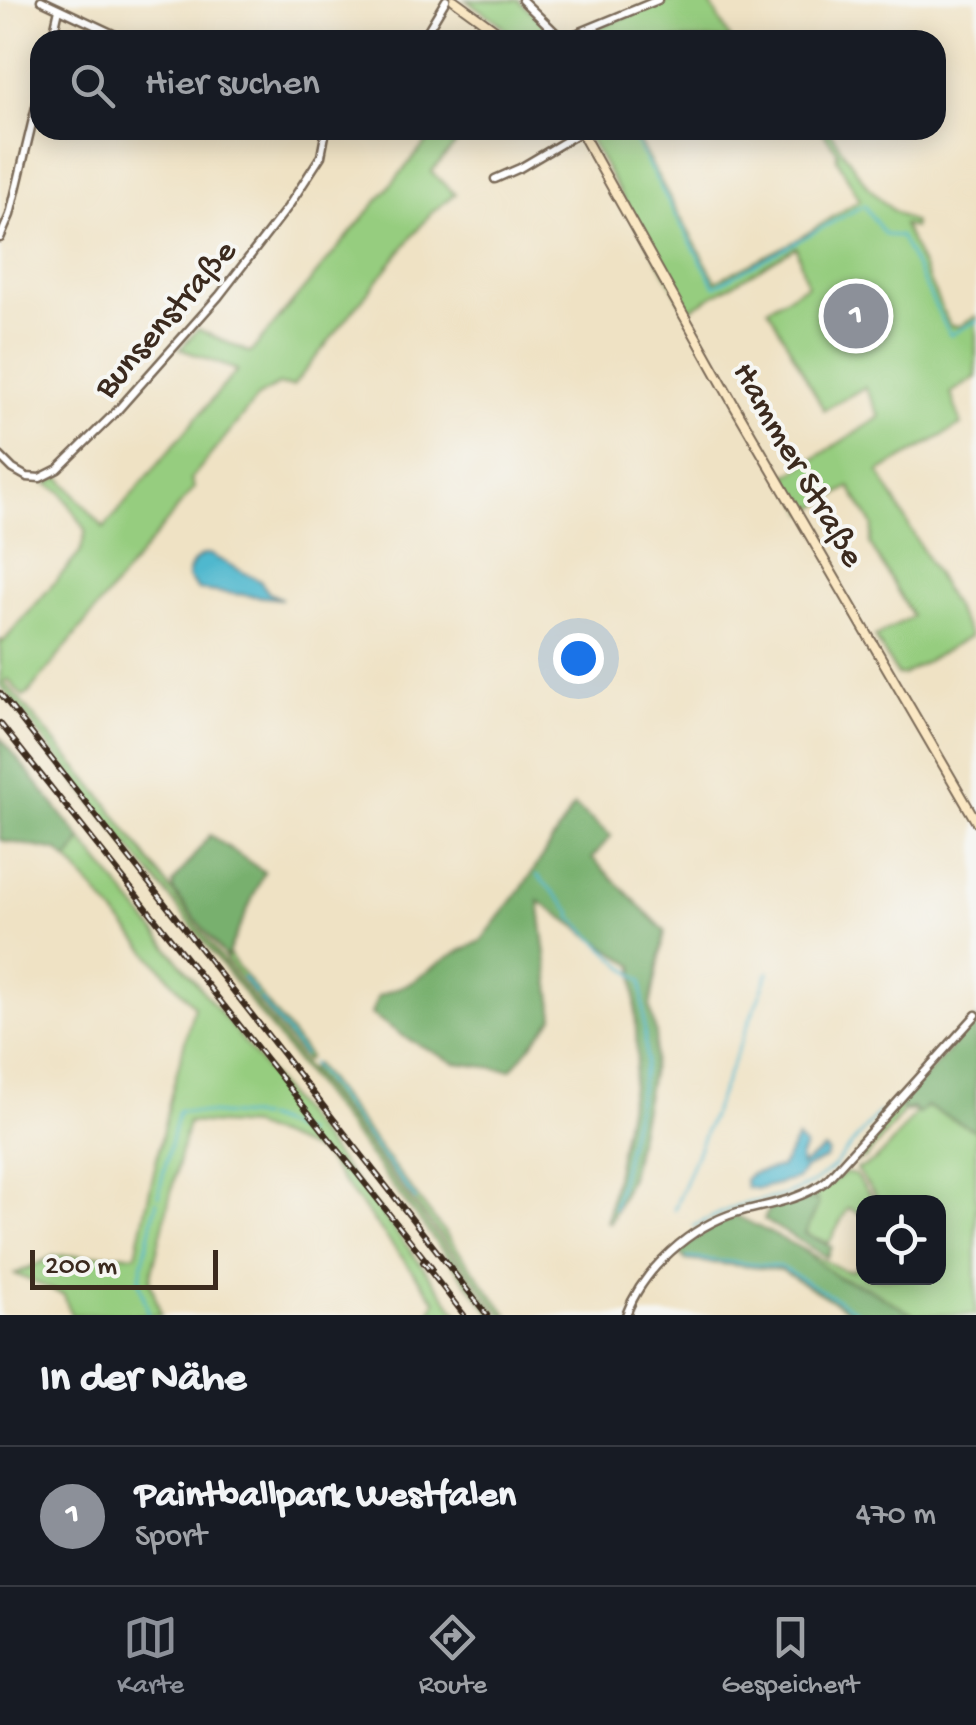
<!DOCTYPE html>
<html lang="de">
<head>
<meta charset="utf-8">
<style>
	body { margin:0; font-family:"Gochi Hand",sans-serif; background:#20242c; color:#f1f3f6 }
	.controls { position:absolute; right:30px; bottom:30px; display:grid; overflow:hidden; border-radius:20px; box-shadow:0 5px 25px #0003 }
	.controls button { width:90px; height:90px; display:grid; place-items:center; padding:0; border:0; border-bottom:2px solid #363941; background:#171b24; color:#f1f3f6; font:50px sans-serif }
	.scale { position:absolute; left:30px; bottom:25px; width:188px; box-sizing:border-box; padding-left:10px; border:5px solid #3b2a1e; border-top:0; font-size:28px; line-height:35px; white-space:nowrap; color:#3b2a1e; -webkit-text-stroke:8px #f6f6f2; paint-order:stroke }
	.you { position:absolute; left:578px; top:658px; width:35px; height:35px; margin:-25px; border:8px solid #fff; border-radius:50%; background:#1a73e8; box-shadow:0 0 0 15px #1a73e833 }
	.badge { display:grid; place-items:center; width:65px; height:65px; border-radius:50%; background:#8c9099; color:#fff; font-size:32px; font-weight:700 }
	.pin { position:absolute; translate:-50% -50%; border:5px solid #fff; box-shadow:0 2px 10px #0006 }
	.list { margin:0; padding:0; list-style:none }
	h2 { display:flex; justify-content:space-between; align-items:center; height:130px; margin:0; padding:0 40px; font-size:42px }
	h2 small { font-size:32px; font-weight:400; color:#9ea1a6 }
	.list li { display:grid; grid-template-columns:65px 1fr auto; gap:30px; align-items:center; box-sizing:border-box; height:140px; padding:0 40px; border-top:2px solid #363941 }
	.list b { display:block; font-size:38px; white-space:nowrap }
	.list p { margin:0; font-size:32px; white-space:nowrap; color:#9ea1a6 }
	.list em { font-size:32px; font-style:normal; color:#9ea1a6 }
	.icon { flex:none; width:55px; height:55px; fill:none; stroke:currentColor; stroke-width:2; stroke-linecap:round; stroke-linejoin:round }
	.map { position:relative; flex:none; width:976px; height:1315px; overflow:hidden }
	.search { position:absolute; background:#171b24; box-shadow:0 5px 25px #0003; left:30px; right:30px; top:30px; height:110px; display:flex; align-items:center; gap:25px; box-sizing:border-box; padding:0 35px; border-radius:30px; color:#9ea1a6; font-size:38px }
	.sheet { height:270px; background:#171b24 }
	nav { display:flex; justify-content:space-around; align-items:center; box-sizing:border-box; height:140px; border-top:2px solid #363941; background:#171b24; font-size:28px; color:#9ea1a6 }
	nav a { display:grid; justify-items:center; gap:5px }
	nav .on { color:#8c9099 }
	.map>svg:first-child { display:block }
	.green { fill:#96cd7f; stroke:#687c4e; stroke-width:2.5 }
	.forest { fill:#78b06e; stroke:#5a6d46; stroke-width:2.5 }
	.water { fill:#50b8ce; stroke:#467176; stroke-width:2.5 }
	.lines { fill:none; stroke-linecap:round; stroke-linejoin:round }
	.stream { stroke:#50b8ce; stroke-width:2.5 }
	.minor-casing { stroke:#7a6a58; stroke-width:11 }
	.secondary-casing { stroke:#7a6a58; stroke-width:12 }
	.minor { stroke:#fff; stroke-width:6 }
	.secondary { stroke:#fae7c3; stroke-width:8 }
	.rail-casing { stroke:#3b2a1e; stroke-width:6 }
	.rail { stroke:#f6f6f2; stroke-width:2.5; stroke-dasharray:8; stroke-linecap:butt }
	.labels { text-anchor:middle; stroke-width:8; stroke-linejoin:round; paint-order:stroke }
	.street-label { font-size:35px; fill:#3b2a1e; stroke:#f6f6f2 }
</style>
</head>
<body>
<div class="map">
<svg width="976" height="1315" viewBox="0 0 976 1315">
	<rect width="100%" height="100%" fill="#f6f6f2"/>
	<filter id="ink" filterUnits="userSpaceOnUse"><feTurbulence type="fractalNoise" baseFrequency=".01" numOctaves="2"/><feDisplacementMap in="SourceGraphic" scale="20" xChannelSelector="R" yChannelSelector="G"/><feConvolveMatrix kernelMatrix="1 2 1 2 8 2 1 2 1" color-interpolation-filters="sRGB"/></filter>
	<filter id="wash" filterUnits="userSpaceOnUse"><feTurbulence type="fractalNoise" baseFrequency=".0048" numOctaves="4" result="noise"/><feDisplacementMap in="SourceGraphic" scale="40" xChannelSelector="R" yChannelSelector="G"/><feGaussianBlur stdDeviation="2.25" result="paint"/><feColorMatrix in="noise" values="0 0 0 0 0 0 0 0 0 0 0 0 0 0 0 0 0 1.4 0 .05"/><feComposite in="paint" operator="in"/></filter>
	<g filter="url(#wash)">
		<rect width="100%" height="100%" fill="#efe2c4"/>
		<g class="green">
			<polygon points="466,0 518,0 564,40 516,40 497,21"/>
			<polygon points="664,0 708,0 731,40 568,40"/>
			<polygon points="437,130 468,130 431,172 455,194 431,213 293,386 278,385 258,397 191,479 194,488 28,694 23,697 8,679 4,682 104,799 225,964 498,1315 492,1315 167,894 0,685 0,640 3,642 80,553 86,530 61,492 47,484 60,477 104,528 237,370 180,349 198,329 250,353"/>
			<path d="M584,130h48l84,151 79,-40 65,-41 -23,-41v-8l-16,-21h8c24,35 45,75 85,93l-1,5 -10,-3 47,101h10l16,-10v61l-25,16 10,32 -82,47 91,164 -67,39h-6l-22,-38 37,-21 -42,-72 3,-18 -23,-39 -44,26 -19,-33v-4l93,-59 -15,-30 -41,23 -56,-102 39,-23 -11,-38 -109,64z"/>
			<polygon points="82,840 407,1246 459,1315 429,1315 436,1301 321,1154 252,1126 188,1122 150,1280 161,1315 71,1315 64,1295 15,1274 54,1256 136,1254 169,1103 194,1006 68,860"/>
			<polygon points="228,954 309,1057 305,1061 226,960"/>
			<polygon points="315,1064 508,1315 503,1315 498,1309 310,1069"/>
			<path d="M925,1106l51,25v184h-62l-48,-28 -31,-11 -35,-28 43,22 9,1 11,-9 1,16h74v-76h-58l-24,-33c25,-5 42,-35 58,-53l1,-6 -11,2 -38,46 -12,4 3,-8 41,-47 14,1 7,5z"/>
			<polygon points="845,1173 855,1175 875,1202 864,1202 863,1215 848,1208 829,1243 805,1234 818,1205 807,1201 779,1207 812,1195"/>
		</g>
		<g class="forest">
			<polygon points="0,737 82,840 68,860 58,851 0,840"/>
			<polygon points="574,806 611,836 592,858 665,931 650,1007 656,1034 654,1059 630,1177 610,1223 607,1221 637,1059 634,966 539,901 554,1017 511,1070 455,1063 406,1038 371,1014 378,996 412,982 450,956 481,941 527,881"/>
			<polygon points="210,835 264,872 226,958 173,890 173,883"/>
			<polygon points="976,1019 976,1131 926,1106 919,1114 912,1108 905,1110 898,1107"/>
			<polygon points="810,1199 817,1199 818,1205 805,1234 832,1247 827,1257 764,1220 769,1209"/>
			<polygon points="737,1216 800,1248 838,1278 866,1287 914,1315 856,1315 781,1270 686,1260 678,1251 717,1224"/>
		</g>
		<g class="water">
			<path d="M209,554l51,27 9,12 13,6 -84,-9 -10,-12c1,-12 8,-23 21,-24z"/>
			<polygon points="797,1138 805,1147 800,1159 801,1166 824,1149 828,1152 826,1158 804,1169 797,1179 758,1189 746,1187 745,1179 750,1174 782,1167"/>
		</g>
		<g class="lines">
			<g class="stream">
				<polyline points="629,130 715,286 864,205 885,235 900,236 950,335 976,321"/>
				<path d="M537,875l34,36 1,7c24,21 43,43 70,63l4,80 -32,148"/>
				<polyline points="243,977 256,994"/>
				<polyline points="260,999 304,1055"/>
				<polyline points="311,1063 416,1200"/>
				<polyline points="264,1118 305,1134"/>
				<polyline points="158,1196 178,1111 260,1117"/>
				<polyline points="674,1210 769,972"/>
				<polyline points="694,1226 736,1206 786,1195 813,1183 833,1167 879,1112"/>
				<polyline points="687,1258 781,1267 863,1315"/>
				<polyline points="149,1315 139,1280 157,1201"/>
			</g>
		</g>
	</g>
	<g filter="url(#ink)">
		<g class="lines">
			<defs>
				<g id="minor">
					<polyline points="41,0 126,40"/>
					<polyline points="522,0 557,34 568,37 658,0"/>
					<polyline points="52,40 59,9"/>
					<polyline points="422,40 446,0"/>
					<polyline points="332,130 346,130"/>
					<polyline points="495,179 520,168 581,132"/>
					<polyline points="0,238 10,215 40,90"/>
					<polyline points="0,456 13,469 27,477 40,478 58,469 116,412 219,296 288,207 321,156 326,130"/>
					<path d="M626,1315c17,-46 65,-89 112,-103 31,-8 61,-11 88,-31l150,-166"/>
				</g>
				<g id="secondary">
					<polyline points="454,0 509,40"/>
					<polyline points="580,130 734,405 976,821"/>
				</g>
			</defs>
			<use href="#minor" class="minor-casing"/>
			<use href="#secondary" class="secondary-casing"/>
			<use href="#minor" class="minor"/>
			<use href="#secondary" class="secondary"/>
			<defs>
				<g id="rail">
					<polyline points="0,693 487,1315"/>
					<polyline points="0,723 432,1268"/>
					<polyline points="423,1262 464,1315"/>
				</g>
			</defs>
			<use href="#rail" class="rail-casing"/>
			<use href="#rail" class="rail"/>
		</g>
	</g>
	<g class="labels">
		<g class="street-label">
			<text transform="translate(163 317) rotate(-49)" y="12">Bunsenstraße</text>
			<text transform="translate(801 463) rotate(60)" y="12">Hammer Straße</text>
		</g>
	</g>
</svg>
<div class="controls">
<button><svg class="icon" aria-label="locate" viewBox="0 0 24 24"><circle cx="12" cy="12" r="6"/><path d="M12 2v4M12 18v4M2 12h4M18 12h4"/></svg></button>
</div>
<div class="scale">200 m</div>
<div class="you"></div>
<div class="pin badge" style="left:856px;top:316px">1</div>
<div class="search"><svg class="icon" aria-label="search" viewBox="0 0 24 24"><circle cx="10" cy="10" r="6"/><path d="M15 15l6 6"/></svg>Hier suchen</div>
</div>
<section class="sheet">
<h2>In der Nähe<small></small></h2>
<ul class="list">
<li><span class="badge">1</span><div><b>Paintballpark Westfalen</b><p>Sport</p></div><em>470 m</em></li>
</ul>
</section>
<nav>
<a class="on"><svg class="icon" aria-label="map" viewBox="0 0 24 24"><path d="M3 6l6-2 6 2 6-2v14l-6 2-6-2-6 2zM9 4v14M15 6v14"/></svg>Karte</a>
<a><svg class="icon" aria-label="directions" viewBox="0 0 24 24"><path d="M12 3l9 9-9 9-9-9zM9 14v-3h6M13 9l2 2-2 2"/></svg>Route</a>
<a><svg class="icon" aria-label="saved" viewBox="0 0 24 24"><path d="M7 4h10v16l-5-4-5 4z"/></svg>Gespeichert</a>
</nav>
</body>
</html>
